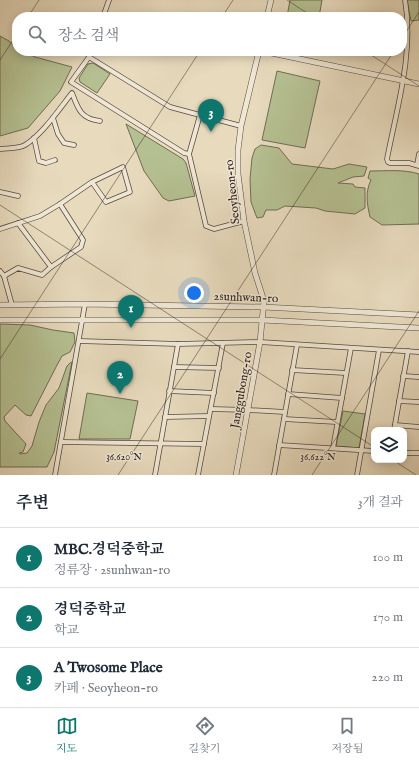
<!DOCTYPE html>
<html lang="ko">
<head>
<meta charset="utf-8">
<style>
	body { margin:0; font-family:"IM FELL English","Noto Serif KR",serif; background:#f2f2f3; color:#1f2937 }
	.controls { position:absolute; right:12px; bottom:12px; display:grid; overflow:hidden; border-radius:8px; box-shadow:0 2px 10px #0003 }
	.controls button { width:36px; height:36px; display:grid; place-items:center; padding:0; border:0; border-bottom:1px solid #e0e1e3; background:#fff; color:#1f2937; font:20px sans-serif }
	.you { position:absolute; left:194px; top:293px; width:14px; height:14px; margin:-10px; border:3px solid #fff; border-radius:50%; background:#1a73e8; box-shadow:0 0 0 6px #1a73e833 }
	.badge { display:grid; place-items:center; width:26px; height:26px; border-radius:50%; background:#0f766e; color:#fff; font-size:13px; font-weight:700 }
	.pin { position:absolute; translate:-50% -33px; filter:drop-shadow(0 1px 2px #0008) }
	.pin::after { content:''; position:absolute; top:21px; width:14px; height:12px; background:inherit; clip-path:polygon(0 0,100% 0,50% 100%) }
	.list { margin:0; padding:0; list-style:none }
	h2 { display:flex; justify-content:space-between; align-items:center; height:52px; margin:0; padding:0 16px; font-size:17px }
	h2 small { font-size:13px; font-weight:400; color:#747a83 }
	.list li { display:grid; grid-template-columns:26px 1fr auto; gap:12px; align-items:center; box-sizing:border-box; height:60px; padding:0 16px; border-top:1px solid #e0e1e3 }
	.list b { display:block; font-size:15px; white-space:nowrap }
	.list p { margin:0; font-size:13px; white-space:nowrap; color:#747a83 }
	.list em { font-size:13px; font-style:normal; color:#747a83 }
	.icon { flex:none; width:22px; height:22px; fill:none; stroke:currentColor; stroke-width:2; stroke-linecap:round; stroke-linejoin:round }
	.map { position:relative; flex:none; width:419px; height:475px; overflow:hidden }
	.search { position:absolute; background:#fff; box-shadow:0 2px 10px #0003; left:12px; right:12px; top:12px; height:44px; display:flex; align-items:center; gap:10px; box-sizing:border-box; padding:0 14px; border-radius:16px; color:#747a83; font-size:15px }
	.sheet { height:232px; background:#fff }
	nav { display:flex; justify-content:space-around; align-items:center; box-sizing:border-box; height:56px; border-top:1px solid #e0e1e3; background:#fff; font-size:11px; color:#747a83 }
	nav a { display:grid; justify-items:center; gap:2px }
	nav .on { color:#0f766e }
	.map>svg:first-child { display:block }
	.green { fill:#b5c092; stroke:#6e6d54 }
	.lines { fill:none; stroke-linecap:round; stroke-linejoin:round }
	.minor-casing { stroke:#564a40; stroke-width:5.5 }
	.tertiary-casing { stroke:#564a40; stroke-width:6 }
	.minor { stroke:#efe7d4; stroke-width:4 }
	.tertiary { stroke:#efe7d4; stroke-width:5 }
	.ticks { fill:none; stroke:#261a16; stroke-width:1; stroke-opacity:0.45 }
	.labels { text-anchor:middle; stroke-width:3; stroke-linejoin:round; paint-order:stroke }
	.street-label { font-size:12px; fill:#261a16; stroke:#efe7d4 }
	.ticks-label { font-size:10px; text-anchor:middle; fill:#261a16; stroke:#efe7d4; stroke-width:3; stroke-linejoin:round; paint-order:stroke }
</style>
</head>
<body>
<div class="map">
<svg width="419" height="475" viewBox="0 0 419 475">
	<rect width="100%" height="100%" fill="#e7dabd"/>
	<filter id="stains"><feTurbulence type="fractalNoise" baseFrequency=".005" numOctaves="4"/><feColorMatrix values="0 0 0 0 .2 0 0 0 0 .09 0 0 0 0 .02 0 0 0 .5 -.17"/></filter>
	<radialGradient id="worn" r=".72"><stop offset=".6" stop-color="#630" stop-opacity="0"/><stop offset="1" stop-color="#630" stop-opacity=".3"/></radialGradient>
	<g class="green">
		<polygon points="290,0 322,0 319,17 287,17"/>
		<polygon points="407,0 419,0 419,20 411,21"/>
		<polygon points="0,36 9,41 17,48 17,51 23,51 35,57 72,67 60,91 28,128 0,136"/>
		<polygon points="93,63 110,74 97,93 80,82 79,78 88,64"/>
		<polygon points="277,71 320,81 305,148 262,140"/>
		<polygon points="126,124 183,159 186,163 195,196 169,201 163,198 144,171"/>
		<polygon points="261,145 279,148 292,164 333,169 349,164 367,167 364,176 353,177 338,183 353,184 355,187 365,188 365,208 355,214 325,211 316,208 285,206 277,210 266,210 263,217 257,218 251,202 250,179 252,158 255,149"/>
		<path d="M370,171c16,0 34,-2 49,3v50l-37,1 -12,-8c-3,-13 -5,-25 1,-37l-3,-2z"/>
		<polygon points="0,324 30,325 53,330 74,333 75,342 70,352 62,356 56,367 31,416 26,415 15,405 4,417 5,421 26,444 23,452 19,453 20,454 27,453 32,446 39,422 46,405 59,388 67,366 70,363 72,362 54,452 47,467 0,467"/>
		<polygon points="87,393 138,401 130,439 79,439"/>
		<polygon points="343,411 365,414 359,448 336,446"/>
	</g>
	<g class="lines">
		<defs>
			<g id="minor">
				<path d="M405,0c9,53 -8,107 -18,159l1,3 2,1h19l10,3"/>
				<polyline points="103,17 109,0"/>
				<polyline points="91,51 89,57 170,107 241,126"/>
				<polyline points="89,57 71,82 184,153 189,154"/>
				<polyline points="200,115 189,154 206,226 214,229 244,221"/>
				<polyline points="53,118 58,134 64,143 74,145"/>
				<polyline points="34,138 39,161 46,163 55,160"/>
				<path d="M0,149c8,-1 18,0 25,-4 17,-10 35,-37 47,-52 6,16 9,26 28,28"/>
				<polyline points="417,165 419,154"/>
				<polyline points="0,192 18,196"/>
				<polyline points="60,204 92,182 123,167 130,192 106,202 92,182"/>
				<polyline points="18,223 51,267"/>
				<polyline points="0,229 40,216 60,204 83,240 81,247 51,267 42,275 18,268 4,276"/>
				<polyline points="0,271 4,276 12,305"/>
				<polyline points="79,341 178,344 260,342 419,352"/>
				<polyline points="174,367 219,368"/>
				<polyline points="292,370 346,373"/>
				<polyline points="403,376 419,377"/>
				<polyline points="169,391 214,393"/>
				<polyline points="288,394 342,398"/>
				<polyline points="399,401 419,402"/>
				<polyline points="211,409 248,410 285,412"/>
				<polyline points="165,417 209,416"/>
				<polyline points="284,419 337,422"/>
				<polyline points="395,425 419,427"/>
				<polyline points="394,430 408,351"/>
				<polyline points="61,442 204,444"/>
				<polyline points="279,445 374,451"/>
				<polyline points="333,448 351,348"/>
				<polyline points="404,453 419,453"/>
				<polyline points="55,475 85,304"/>
				<polyline points="155,475 178,344"/>
				<polyline points="198,475 223,343"/>
				<polyline points="274,475 297,345"/>
				<polyline points="357,475 379,350"/>
			</g>
			<g id="tertiary">
				<polyline points="267,17 271,0"/>
				<polyline points="262,51 419,84"/>
				<polyline points="0,305 85,304 263,307 419,315"/>
				<polyline points="0,320 262,320 419,328"/>
				<polyline points="236,475 260,342 264,301 255,273 244,221 238,174 238,150 241,126 259,51"/>
			</g>
		</defs>
		<use href="#minor" class="minor-casing"/>
		<use href="#tertiary" class="tertiary-casing"/>
		<use href="#minor" class="minor"/>
		<use href="#tertiary" class="tertiary"/>
	</g>
	<path class="ticks" d="M287,0l26,17M28,17l11,-17M222,17l11,-17M402,38l17,-26M365,51l54,35M0,60l17,-26M0,205l374,242M0,359l200,-308M393,460l23,15M118,475l276,-424M312,475l107,-164"/>
	<g class="labels">
		<g class="street-label">
			<text transform="translate(232 192) rotate(-96)" y="4">Seoyheon-ro</text>
			<text transform="translate(246 297) rotate(2)" y="4">2sunhwan-ro</text>
			<text transform="translate(241 390) rotate(-80)" y="4">Janggubong-ro</text>
		</g>
	</g>
	<g class="ticks-label">
		<text x="124" y="460">36.620°N</text>
		<text x="318" y="460">36.622°N</text>
	</g>
	<rect width="100%" height="100%" filter="url(#stains)"/>
	<rect width="100%" height="100%" fill="url(#worn)"/>
</svg>
<div class="controls">
<button><svg class="icon" aria-label="layers" viewBox="0 0 24 24"><path d="M12 4l9 5-9 5-9-5zM3 14l9 5 9-5"/></svg></button>
</div>
<div class="you"></div>
<div class="pin badge" style="left:131px;top:328px">1</div>
<div class="pin badge" style="left:120px;top:394px">2</div>
<div class="pin badge" style="left:211px;top:132px">3</div>
<div class="search"><svg class="icon" aria-label="search" viewBox="0 0 24 24"><circle cx="10" cy="10" r="6"/><path d="M15 15l6 6"/></svg>장소 검색</div>
</div>
<section class="sheet">
<h2>주변<small>3개 결과</small></h2>
<ul class="list">
<li><span class="badge">1</span><div><b>MBC.경덕중학교</b><p>정류장 · 2sunhwan-ro</p></div><em>100 m</em></li>
<li><span class="badge">2</span><div><b>경덕중학교</b><p>학교</p></div><em>170 m</em></li>
<li><span class="badge">3</span><div><b>A Twosome Place</b><p>카페 · Seoyheon-ro</p></div><em>220 m</em></li>
</ul>
</section>
<nav>
<a class="on"><svg class="icon" aria-label="map" viewBox="0 0 24 24"><path d="M3 6l6-2 6 2 6-2v14l-6 2-6-2-6 2zM9 4v14M15 6v14"/></svg>지도</a>
<a><svg class="icon" aria-label="directions" viewBox="0 0 24 24"><path d="M12 3l9 9-9 9-9-9zM9 14v-3h6M13 9l2 2-2 2"/></svg>길찾기</a>
<a><svg class="icon" aria-label="saved" viewBox="0 0 24 24"><path d="M7 4h10v16l-5-4-5 4z"/></svg>저장됨</a>
</nav>
</body>
</html>
